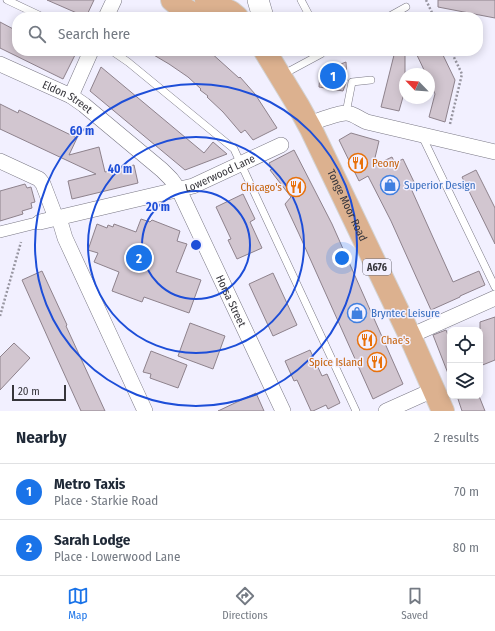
<!DOCTYPE html>
<html lang="en">
<head>
<meta charset="utf-8">
<style>
	body { margin:0; font-family:"Fira Sans Condensed",sans-serif; background:#f2f2f3; color:#1f2937 }
	.controls { position:absolute; right:12px; bottom:12px; display:grid; overflow:hidden; border-radius:8px; box-shadow:0 2px 10px #0003 }
	.controls button { width:36px; height:36px; display:grid; place-items:center; padding:0; border:0; border-bottom:1px solid #e0e1e3; background:#fff; color:#1f2937; font:20px sans-serif }
	.compass { position:absolute; left:399px; top:68px; width:36px; height:36px; border-radius:50%; background:#fff; box-shadow:0 2px 10px #0003; rotate:295deg }
	.scale { position:absolute; left:12px; bottom:10px; width:54px; box-sizing:border-box; padding-left:4px; border:2px solid #36353b; border-top:0; font-size:11px; line-height:14px; white-space:nowrap; color:#36353b; -webkit-text-stroke:3px #f2f0ff; paint-order:stroke }
	.you { position:absolute; left:342px; top:258px; width:14px; height:14px; margin:-10px; border:3px solid #fff; border-radius:50%; background:#1a73e8; box-shadow:0 0 0 6px #1a73e833 }
	.badge { display:grid; place-items:center; width:26px; height:26px; border-radius:50%; background:#1a73e8; color:#fff; font-size:13px; font-weight:700 }
	.pin { position:absolute; translate:-50% -50%; border:2px solid #fff; box-shadow:0 1px 4px #0006 }
	.list { margin:0; padding:0; list-style:none }
	h2 { display:flex; justify-content:space-between; align-items:center; height:52px; margin:0; padding:0 16px; font-size:17px }
	h2 small { font-size:13px; font-weight:400; color:#747a83 }
	.list li { display:grid; grid-template-columns:26px 1fr auto; gap:12px; align-items:center; box-sizing:border-box; height:56px; padding:0 16px; border-top:1px solid #e0e1e3 }
	.list b { display:block; font-size:15px; white-space:nowrap }
	.list p { margin:0; font-size:13px; white-space:nowrap; color:#747a83 }
	.list em { font-size:13px; font-style:normal; color:#747a83 }
	.icon { flex:none; width:22px; height:22px; fill:none; stroke:currentColor; stroke-width:2; stroke-linecap:round; stroke-linejoin:round }
	.map { position:relative; flex:none; width:495px; height:411px; overflow:hidden }
	.search { position:absolute; background:#fff; box-shadow:0 2px 10px #0003; left:12px; right:12px; top:12px; height:44px; display:flex; align-items:center; gap:10px; box-sizing:border-box; padding:0 14px; border-radius:16px; color:#747a83; font-size:15px }
	.sheet { height:164px; background:#fff }
	nav { display:flex; justify-content:space-around; align-items:center; box-sizing:border-box; height:56px; border-top:1px solid #e0e1e3; background:#fff; font-size:11px; color:#747a83 }
	nav a { display:grid; justify-items:center; gap:2px }
	nav .on { color:#1a73e8 }
	.map>svg:first-child { display:block }
	.building { fill:#d2c6d0; stroke:#8e828c }
	.lines { fill:none; stroke-linecap:round; stroke-linejoin:round }
	.service-casing { stroke:#7a7885; stroke-width:8 }
	.pedestrian-casing { stroke:#7a7885; stroke-width:12 }
	.minor-casing { stroke:#7a7885; stroke-width:16 }
	.secondary-casing { stroke:#7a7885; stroke-width:22 }
	.primary-casing { stroke:#d3d3d4; stroke-width:24 }
	.path { stroke:#9795a0; stroke-width:2.5; stroke-dasharray:2 2; stroke-linecap:butt }
	.service { stroke:#fff; stroke-width:7 }
	.pedestrian { stroke:#fff; stroke-width:11 }
	.minor { stroke:#fff; stroke-width:15 }
	.secondary { stroke:#fff; stroke-width:21 }
	.primary { stroke:#dcb18f; stroke-width:22 }
	.ring { fill:none; stroke:#1d4ed8; stroke-width:2 }
	.labels { text-anchor:middle; stroke-width:3; stroke-linejoin:round; paint-order:stroke }
	.shield { fill:#f2f0ff; stroke:#6e6d76; stroke-width:1 }
	.shield-label { font-size:10px; font-weight:bold; fill:#36353b }
	.street-label { font-size:11px; fill:#36353b; stroke:#f2f0ff }
	.food-label { font-size:11px; fill:#c56008; stroke:#f2f0ff; text-anchor:start }
	.shop-label { font-size:11px; fill:#366cbe; stroke:#f2f0ff; text-anchor:start }
	.centre { fill:#1d4ed8; stroke:#f2f0ff; stroke-width:2 }
	.ring-label { font-size:12px; text-anchor:middle; font-weight:bold; fill:#1d4ed8; stroke:#f2f0ff; stroke-width:3; stroke-linejoin:round; paint-order:stroke }
</style>
</head>
<body>
<div class="map">
<svg width="495" height="411" viewBox="0 0 495 411">
	<rect width="100%" height="100%" fill="#f2f0ff"/>
	<g class="building">
		<polygon points="47,0 94,0 86,17"/>
		<polygon points="438,0 495,0 495,18 438,7"/>
		<polygon points="0,22 17,31 17,51 77,51 63,79 0,48"/>
		<polygon points="147,51 209,51 239,78 240,77 255,94 277,128 253,140 245,130 241,133 223,112 207,97 208,96 200,90 201,89 188,77 169,64"/>
		<polygon points="395,51 405,51 405,90 399,111 381,107"/>
		<polygon points="415,51 441,51 455,80 445,122 429,117 435,94 429,81 429,74 426,74"/>
		<polygon points="346,62 347,80 343,91 319,87 320,72"/>
		<polygon points="101,67 204,153 213,142 227,154 185,170 90,91"/>
		<polygon points="0,104 18,113 19,110 77,138 69,155 99,147 105,172 134,165 138,183 72,199 68,181 96,174 0,129"/>
		<polygon points="351,133 379,141 373,166 392,157 395,163 403,159 414,182 409,184 453,282 479,271 485,285 460,296 460,297 431,310 391,221 368,176 359,181 339,140"/>
		<polygon points="294,150 332,224 403,384 373,399 299,234 285,204 291,197 270,170 272,169 269,163"/>
		<polygon points="476,170 495,208 495,244 462,177"/>
		<polygon points="25,184 27,188 31,187 35,202 31,203 32,208 22,211 23,214 0,221 0,191"/>
		<polygon points="243,194 255,219 250,222 262,248 237,259 228,240 231,239 216,207"/>
		<polygon points="141,219 150,222 152,220 180,231 177,241 187,244 176,272 201,280 189,313 144,297 142,302 112,291 119,272 94,262 98,253 88,250 97,224 107,228 108,225 113,227 114,224 136,232"/>
		<polygon points="42,271 67,325 66,326 105,411 81,411 52,347 22,280"/>
		<polygon points="273,273 297,325 273,336 249,284"/>
		<polygon points="495,317 495,360 480,366 480,322"/>
		<polygon points="190,323 225,336 213,369 178,356"/>
		<polygon points="446,330 450,340 450,375 449,376 433,335"/>
		<polygon points="14,343 30,358 0,390 0,357"/>
		<polygon points="310,350 322,376 327,374 340,403 328,409 326,405 313,411 311,411 297,380 294,381 285,361"/>
		<polygon points="151,351 187,365 178,388 150,378 151,374 143,372"/>
		<polygon points="256,393 264,411 218,411"/>
		<polygon points="457,396 479,396 485,411 462,411"/>
	</g>
	<g class="lines">
		<defs>
			<g id="service">
				<polyline points="7,0 43,17"/>
				<polyline points="301,0 310,17"/>
				<polyline points="388,17 406,7"/>
				<polyline points="112,51 128,62 234,149 356,411"/>
				<polyline points="282,75 321,54 323,51"/>
				<polyline points="346,113 352,82 371,80"/>
				<polyline points="422,136 495,287"/>
			</g>
			<polyline id="pedestrian" points="0,232 40,222"/>
			<g id="minor">
				<polyline points="106,17 114,0"/>
				<path id="s1" d="M0,64l71,32 13,9 78,65 9,9 8,11 104,221"/>
				<polyline points="71,96 91,51"/>
				<path d="M308,124c10,-3 29,-11 38,-11 7,0 15,7 21,9l128,30"/>
				<polyline points="0,161 39,179 43,184 56,218"/>
				<polyline points="59,218 65,238 145,411"/>
				<path id="s2" d="M40,222l153,-36 88,-41"/>
				<polyline points="410,336 495,298"/>
				<polyline points="386,411 433,390"/>
			</g>
			<polyline id="secondary" points="258,0 263,17"/>
			<g id="primary">
				<polyline points="172,0 178,5 199,17"/>
				<polyline points="206,0 231,12 237,17"/>
				<path id="s3" d="M265,51l34,56 12,22 99,207 33,75"/>
			</g>
		</defs>
		<use href="#service" class="service-casing"/>
		<use href="#pedestrian" class="pedestrian-casing"/>
		<use href="#minor" class="minor-casing"/>
		<use href="#secondary" class="secondary-casing"/>
		<use href="#primary" class="primary-casing"/>
		<g class="path">
			<polyline points="426,0 434,17"/>
			<polyline points="450,124 462,74 451,51"/>
			<polyline points="0,316 21,242"/>
		</g>
		<use href="#service" class="service"/>
		<use href="#pedestrian" class="pedestrian"/>
		<use href="#minor" class="minor"/>
		<use href="#secondary" class="secondary"/>
		<use href="#primary" class="primary"/>
	</g>
	<g class="ring">
		<circle cx="196" cy="245" r="54"/>
		<circle cx="196" cy="245" r="108"/>
		<circle cx="196" cy="245" r="161"/>
	</g>
	<defs>
		<symbol id="restaurant-ring" viewBox="-11 -11 22 22"><circle r="9.5" fill="#f2f0ff" stroke="#e8710a" stroke-width="1.5"/><path d="M-5-6h1v4h1v-4h1v4h1v-4h1v5L-1.5 .5V6h-2V.5L-5-1ZM5-6V6H3V1.5H1.5Q1.5-4 5-6Z" fill="#e8710a"/></symbol>
		<symbol id="shop-ring" viewBox="-11 -11 22 22"><circle r="9.5" fill="#f2f0ff" stroke="#3f7fe0" stroke-width="1.5"/><path d="M-5-2.5h2.3a2.7 3.5 0 0 1 5.4 0H5L5.5 6h-11ZM-1.5-2.5h3a1.5 2.3 0 0 0-3 0Z" fill="#3f7fe0"/></symbol>
	</defs>
	<g fill-rule="evenodd">
		<use href="#restaurant-ring" x="347" y="152" width="22" height="22"/>
		<use href="#shop-ring" x="379" y="174" width="22" height="22"/>
		<use href="#restaurant-ring" x="285" y="176" width="22" height="22"/>
		<use href="#shop-ring" x="346" y="302" width="22" height="22"/>
		<use href="#restaurant-ring" x="356" y="329" width="22" height="22"/>
		<use href="#restaurant-ring" x="366" y="351" width="22" height="22"/>
	</g>
	<g class="labels">
		<rect class="shield" x="363" y="259" width="28" height="16" rx="3"/>
		<g class="shield-label">
			<text x="377" y="271">A676</text>
		</g>
		<g class="street-label">
			<text dy="4" stroke="none"><textPath href="#s1" startOffset="75">Eldon Street</textPath></text>
			<text dy="4" stroke="none"><textPath href="#s2" startOffset="187">Lowerwood Lane</textPath></text>
			<text dy="4" stroke="none"><textPath href="#s3" startOffset="175">Tonge Moor Road</textPath></text>
			<text dy="4" stroke="none"><textPath href="#s1" startOffset="344">Horsa Street</textPath></text>
		</g>
		<g class="food-label">
			<text x="372" y="167">Peony</text>
			<text x="282" y="191" text-anchor="end">Chicago's</text>
			<text x="381" y="344">Chae's</text>
			<text x="363" y="366" text-anchor="end">Spice Island</text>
		</g>
		<g class="shop-label">
			<text x="404" y="189">Superior Design</text>
			<text x="371" y="317">Bryntec Leisure</text>
		</g>
	</g>
	<circle cx="196" cy="245" r="6" class="centre"/>
	<g class="ring-label">
		<text x="82" y="135">60 m</text>
		<text x="120" y="173">40 m</text>
		<text x="158" y="211">20 m</text>
	</g>
</svg>
<div class="controls">
<button><svg class="icon" aria-label="locate" viewBox="0 0 24 24"><circle cx="12" cy="12" r="6"/><path d="M12 2v4M12 18v4M2 12h4M18 12h4"/></svg></button>
<button><svg class="icon" aria-label="layers" viewBox="0 0 24 24"><path d="M12 4l9 5-9 5-9-5zM3 14l9 5 9-5"/></svg></button>
</div>
<svg class="compass" viewBox="-18 -18 36 36"><path d="M0-13l5 13h-10z" fill="#e53935"/><path d="M0 13l5-13h-10z" fill="#747a83"/></svg>
<div class="scale">20 m</div>
<div class="you"></div>
<div class="pin badge" style="left:333px;top:76px">1</div>
<div class="pin badge" style="left:139px;top:258px">2</div>
<div class="search"><svg class="icon" aria-label="search" viewBox="0 0 24 24"><circle cx="10" cy="10" r="6"/><path d="M15 15l6 6"/></svg>Search here</div>
</div>
<section class="sheet">
<h2>Nearby<small>2 results</small></h2>
<ul class="list">
<li><span class="badge">1</span><div><b>Metro Taxis</b><p>Place · Starkie Road</p></div><em>70 m</em></li>
<li><span class="badge">2</span><div><b>Sarah Lodge</b><p>Place · Lowerwood Lane</p></div><em>80 m</em></li>
</ul>
</section>
<nav>
<a class="on"><svg class="icon" aria-label="map" viewBox="0 0 24 24"><path d="M3 6l6-2 6 2 6-2v14l-6 2-6-2-6 2zM9 4v14M15 6v14"/></svg>Map</a>
<a><svg class="icon" aria-label="directions" viewBox="0 0 24 24"><path d="M12 3l9 9-9 9-9-9zM9 14v-3h6M13 9l2 2-2 2"/></svg>Directions</a>
<a><svg class="icon" aria-label="saved" viewBox="0 0 24 24"><path d="M7 4h10v16l-5-4-5 4z"/></svg>Saved</a>
</nav>
</body>
</html>
